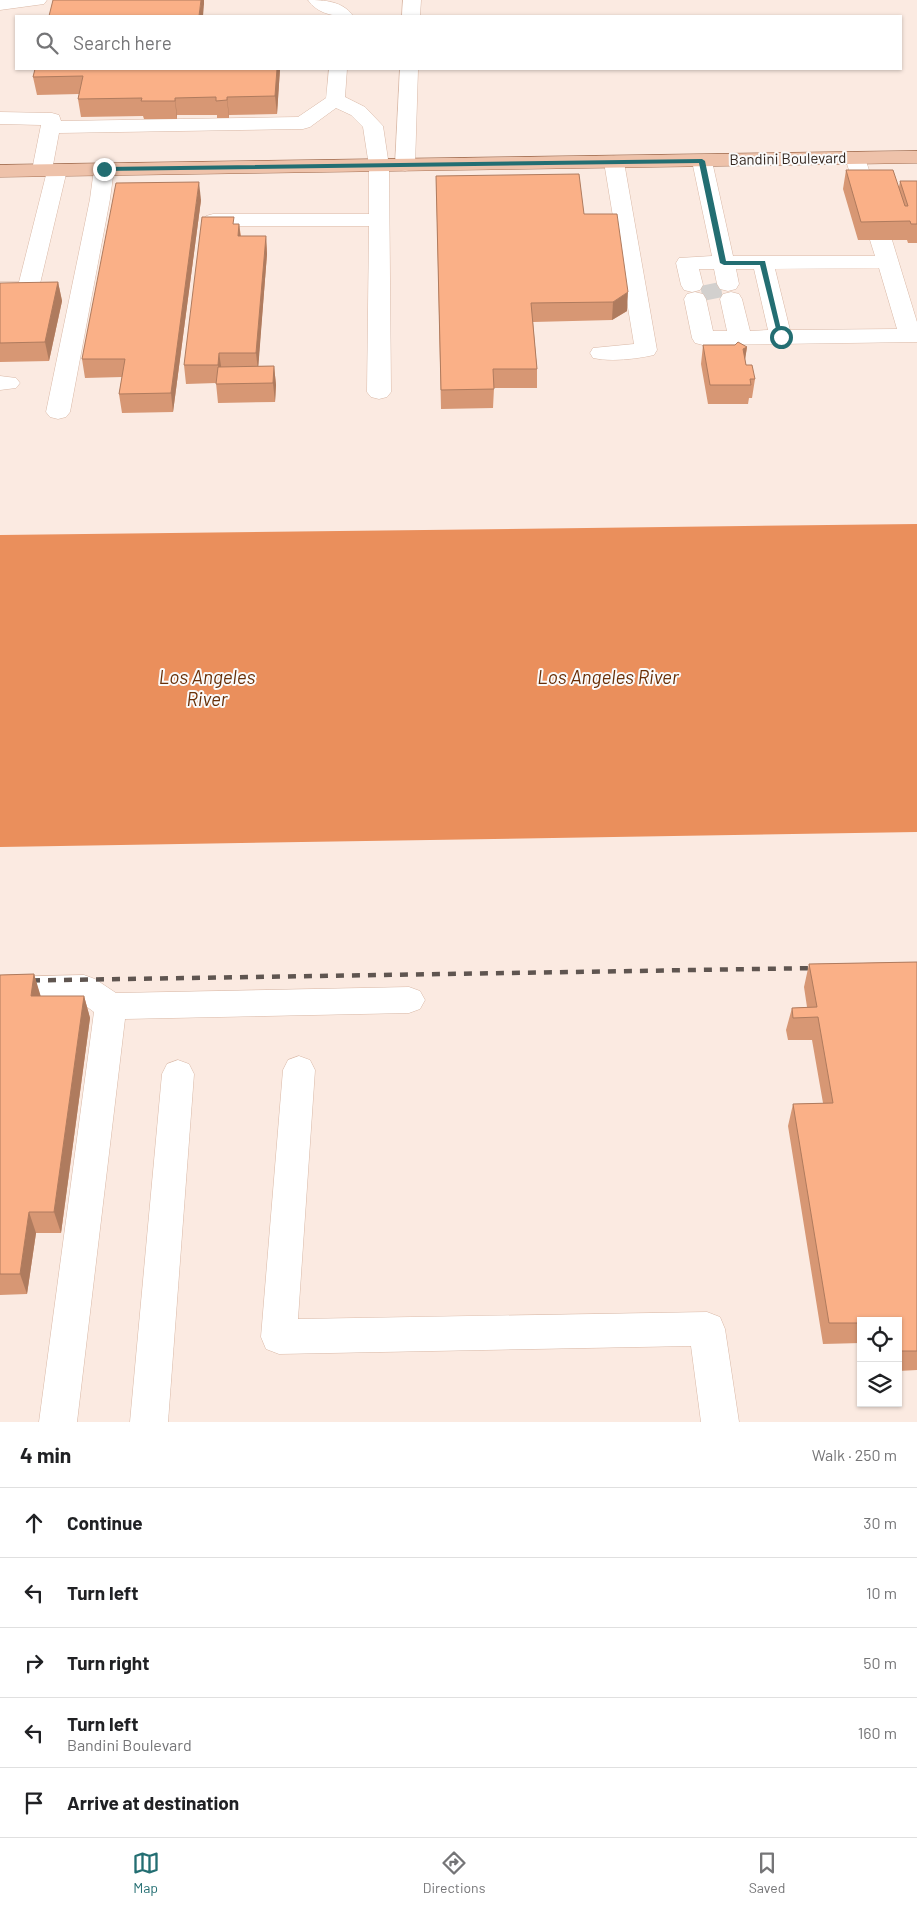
<!DOCTYPE html>
<html lang="en">
<head>
<meta charset="utf-8">
<style>
	body { margin:0; font-family:Barlow,sans-serif; background:#f6f6f6; color:#202124 }
	.controls { position:absolute; right:15px; bottom:15px; display:grid; overflow:hidden; border-radius:0px; box-shadow:0 1px 4px #0004 }
	.controls button { width:45px; height:45px; display:grid; place-items:center; padding:0; border:0; border-bottom:1px solid #e0e0e0; background:#fff; color:#202124; font:25px sans-serif }
	.stop { position:absolute; width:15px; height:15px; margin:-11px; border:4px solid #236e72; border-radius:50%; background:#fff }
	.stop.end { background:#236e72; border-color:#fff; box-shadow:0 1px 5px #0008 }
	.list { margin:0; padding:0; list-style:none }
	h2 { display:flex; justify-content:space-between; align-items:center; height:65px; margin:0; padding:0 20px; font-size:21px }
	h2 small { font-size:16px; font-weight:400; color:#757577 }
	.list li { display:grid; grid-template-columns:32px 1fr auto; gap:15px; align-items:center; box-sizing:border-box; height:70px; padding:0 20px; border-top:1px solid #e0e0e0 }
	.list b { display:block; font-size:19px; white-space:nowrap }
	.list p { margin:0; font-size:16px; white-space:nowrap; color:#757577 }
	.list em { font-size:16px; font-style:normal; color:#757577 }
	.icon { flex:none; width:28px; height:28px; fill:none; stroke:currentColor; stroke-width:2; stroke-linecap:round; stroke-linejoin:round }
	.map { position:relative; flex:none; width:917px; height:1422px; overflow:hidden }
	.search { position:absolute; background:#fff; box-shadow:0 1px 4px #0004; left:15px; right:15px; top:15px; height:55px; display:flex; align-items:center; gap:12px; box-sizing:border-box; padding:0 18px; border-radius:0px; color:#757577; font-size:19px }
	.sheet { height:415px; background:#fff }
	nav { display:flex; justify-content:space-around; align-items:center; box-sizing:border-box; height:70px; border-top:1px solid #e0e0e0; background:#fff; font-size:14px; color:#757577 }
	nav a { display:grid; justify-items:center; gap:2px }
	nav .on { color:#236e72 }
	.map>svg:first-child { display:block }
	.built { fill:#fbeae1; fill-rule:evenodd }
	.water { fill:#ea8f5c }
	.lines { fill:none; stroke-linecap:round; stroke-linejoin:round }
	.minor-tunnel { stroke:#d2d0ce; stroke-width:20; stroke-dasharray:20 10; stroke-linecap:butt }
	.minor-casing { stroke:#d9b8a6; stroke-width:1 }
	.major-casing { stroke:#a57154; stroke-width:1 }
	.minor { fill:#fff; fill-rule:evenodd }
	.major { fill:#eec2aa; fill-rule:evenodd }
	.rail { stroke:#5f5550; stroke-width:4.5; stroke-dasharray:8 8; stroke-linecap:butt }
	.wall { fill:#d79774 }
	.shaded-wall { fill:#af7b5e }
	.building { fill:#fab087; stroke:#af7b5e }
	.route { fill:#236e72 }
	.labels { text-anchor:middle; stroke-width:4; stroke-linejoin:round; paint-order:stroke }
	.far-street-label { font-size:15px; fill:#33261f; stroke:#fafafa }
	.water-label { font-size:19px; font-style:italic; fill:#692f07; stroke:#fafafa }
</style>
</head>
<body>
<div class="map">
<svg width="917" height="1422" viewBox="0 0 917 1422">
	<rect width="100%" height="100%" fill="#fafafa"/>
	<path class="built" d="M0,0h917v1422h-917zM16,16h885v53h-885zM861,1321h37v82h-37z"/>
	<polygon class="water" points="917,524 917,832 0,847 0,535"/>
	<g class="lines">
		<polyline class="minor-tunnel" points="710,284 713,299"/>
		<defs>
			<g id="minor">
				<polygon points="0,0 47,0 44,4 0,10"/>
				<path d="M308,0c16,0 35,1 45,16 -16,1 -35,-1 -45,-16z"/>
				<polygon points="403,0 421,0 420,16 402,16"/>
				<polygon points="329,69 347,69 345,97 365,107 383,126 389,166 391,392 387,397 379,399 371,397 367,392 369,226 213,226 206,224 203,220 206,216 213,214 369,214 369,166 363,127 351,115 336,108 310,127 303,129 59,133 53,165 64,166 67,170 39,288 36,293 0,296 0,282 19,282 46,175 35,174 32,170 41,125 0,124 0,112 52,113 59,115 61,121 298,117 326,98"/>
				<polygon points="400,69 418,69 415,165 412,169 405,171 398,169 395,165"/>
				<polygon points="855,152 862,154 865,158 875,188 872,192 865,194 858,192 855,188 845,158 848,154"/>
				<path d="M702,155l7,2 3,4 21,95h142l-5,-16 4,-4 7,-2 7,2 4,4 25,82v20l-214,3 -8,-2 -3,-5 -8,-39 3,-5 8,-2 8,2 3,5 7,32h14l-7,-32 3,-5 8,-2 8,2 3,5 8,32 18,-1 -14,-61h-18l3,15 -3,5 -8,2 -8,-2 -3,-5 -3,-15h-15l4,16 -3,5 -8,2 -8,-2 -3,-5 -5,-22 3,-5 33,-2 -20,-95 3,-4zM879,268l18,61 -107,1 -15,-61z"/>
				<path d="M614,156l7,2 3,4 33,188 -3,5c-18,4 -43,7 -61,3l-3,-5 3,-5 41,-4 -30,-182 3,-4z"/>
				<polygon points="104,163 111,165 114,169 110,199 70,412 66,417 58,419 50,417 46,412 90,199 94,169 97,165"/>
				<polygon points="0,376 16,378 20,383 16,388 0,390"/>
				<polygon points="84,975 95,979 116,993 409,987 420,991 425,1000 420,1009 409,1013 125,1019 77,1422 39,1422 94,1012 79,1001 0,1003 0,977"/>
				<polygon points="299,1056 310,1060 315,1070 298,1319 707,1312 720,1317 725,1329 739,1422 701,1422 691,1346 279,1354 266,1349 261,1337 283,1070 288,1060"/>
				<polygon points="178,1060 189,1064 194,1074 168,1422 130,1422 162,1074 167,1064"/>
			</g>
			<polygon id="major" points="917,151 917,163 0,177 0,165"/>
		</defs>
		<use href="#minor" class="minor-casing"/>
		<use href="#major" class="major-casing"/>
		<use href="#minor" class="minor"/>
		<use href="#major" class="major"/>
		<polyline class="rail" points="0,981 822,968"/>
	</g>
	<g class="wall">
		<polygon points="35,69 280,69 277,114 229,115 229,118 217,118 217,115 177,115 177,119 144,119 143,116 81,117 78,99 79,94 37,95 33,77"/>
		<polygon points="846,170 899,187 900,181 917,181 917,243 908,243 907,240 858,240 843,189"/>
		<polygon points="436,176 627,311 612,320 533,322 537,369 537,388 494,388 493,408 441,409"/>
		<polygon points="201,200 173,412 122,413 119,394 122,377 85,378 82,359"/>
		<polygon points="234,224 239,224 241,236 266,236 267,254 258,366 274,366 276,385 275,402 218,403 216,383 186,384 184,365"/>
		<polygon points="58,282 62,301 49,361 0,362 0,284"/>
		<polygon points="703,345 747,347 745,359 746,365 755,379 752,398 749,398 748,404 708,404 701,364"/>
		<polygon points="917,962 917,1370 898,1371 898,1321 861,1321 861,1343 823,1344 788,1126 793,1104 823,1103 812,1040 788,1040 786,1030 792,1008 807,1007 804,987 809,964"/>
		<polygon points="34,974 40,996 84,996 90,1018 61,1233 36,1233 27,1294 0,1295 0,975"/>
	</g>
	<g class="shaded-wall">
		<polygon points="201,0 204,0 204,4 203,16 199,16"/>
		<polygon points="277,69 280,69 277,114 275,96"/>
		<polygon points="227,97 229,115 229,118 227,100"/>
		<polygon points="175,98 177,115 177,119 175,101"/>
		<polygon points="199,182 201,200 173,412 171,393"/>
		<polygon points="239,224 241,242 238,236"/>
		<polygon points="266,236 267,254 258,371 256,353"/>
		<polygon points="58,282 62,301 49,361 45,342"/>
		<polygon points="628,292 627,311 612,320 613,302"/>
		<polygon points="747,347 744,366 743,349"/>
		<polygon points="219,353 222,372 220,383 218,365"/>
		<polygon points="274,366 276,385 275,402 273,383"/>
		<polygon points="34,974 41,997 31,996"/>
		<polygon points="84,996 90,1018 61,1233 54,1212"/>
		<polygon points="29,1212 36,1233 27,1294 20,1274"/>
	</g>
	<g class="building">
		<polygon points="53,0 201,0 199,16 49,16"/>
		<polygon points="35,69 277,69 275,96 227,97 227,100 216,101 216,97 175,98 175,101 141,101 142,98 78,99 83,76 33,77"/>
		<polygon points="846,170 893,170 905,206 908,206 900,181 917,181 917,224 911,224 910,221 861,222"/>
		<polygon points="579,174 584,214 617,214 628,292 613,302 531,303 537,369 493,369 494,389 441,390 436,176"/>
		<polygon points="199,182 171,393 119,394 125,359 82,359 116,183"/>
		<polygon points="202,217 234,217 233,224 239,224 238,236 266,236 256,353 219,353 218,365 184,365"/>
		<polygon points="58,282 45,342 0,343 0,283"/>
		<polygon points="738,342 747,347 743,349 746,365 752,365 755,379 750,379 751,385 710,385 703,345 735,345"/>
		<polygon points="274,366 273,383 216,384 218,367"/>
		<polygon points="917,962 917,1351 898,1351 898,1321 861,1321 861,1323 829,1323 793,1104 833,1103 818,1017 793,1018 792,1008 817,1007 809,964"/>
		<polygon points="34,974 31,996 84,996 54,1212 29,1212 20,1274 0,1274 0,975"/>
	</g>
	<polygon class="route" points="702,159 705,161 726,261 765,261 783,338 778,337 760,265 724,265 720,263 699,163 104,171 101,169 104,167"/>
	<g class="labels">
		<g class="far-street-label">
			<text transform="translate(788 159) rotate(-1)" y="5">Bandini Boulevard</text>
		</g>
		<g class="water-label">
			<text x="207" y="684">Los Angeles<tspan x="207" dy="22">River</tspan></text>
			<text x="608" y="684">Los Angeles River</text>
		</g>
	</g>
</svg>
<div class="controls">
<button><svg class="icon" aria-label="locate" viewBox="0 0 24 24"><circle cx="12" cy="12" r="6"/><path d="M12 2v4M12 18v4M2 12h4M18 12h4"/></svg></button>
<button><svg class="icon" aria-label="layers" viewBox="0 0 24 24"><path d="M12 4l9 5-9 5-9-5zM3 14l9 5 9-5"/></svg></button>
</div>
<div class="stop" style="left:781px;top:337px"></div>
<div class="stop end" style="left:104px;top:169px"></div>
<div class="search"><svg class="icon" aria-label="search" viewBox="0 0 24 24"><circle cx="10" cy="10" r="6"/><path d="M15 15l6 6"/></svg>Search here</div>
</div>
<section class="sheet">
<h2>4 min<small>Walk · 250 m</small></h2>
<ul class="list">
<li><svg class="icon" aria-label="ahead" viewBox="0 0 24 24"><path d="M12 20V5M6 11l6-6 6 6"/></svg><div><b>Continue</b></div><em>30 m</em></li>
<li><svg class="icon" aria-label="left" viewBox="0 0 24 24"><path d="M17 20v-9H6M10 6l-5 5 5 5"/></svg><div><b>Turn left</b></div><em>10 m</em></li>
<li><svg class="icon" aria-label="right" viewBox="0 0 24 24"><path d="M7 20v-9h11M14 6l5 5-5 5"/></svg><div><b>Turn right</b></div><em>50 m</em></li>
<li><svg class="icon" aria-label="left" viewBox="0 0 24 24"><path d="M17 20v-9H6M10 6l-5 5 5 5"/></svg><div><b>Turn left</b><p>Bandini Boulevard</p></div><em>160 m</em></li>
<li><svg class="icon" aria-label="arrive" viewBox="0 0 24 24"><path d="M6 21V4h12l-3 4 3 4H6"/></svg><div><b>Arrive at destination</b></div></li>
</ul>
</section>
<nav>
<a class="on"><svg class="icon" aria-label="map" viewBox="0 0 24 24"><path d="M3 6l6-2 6 2 6-2v14l-6 2-6-2-6 2zM9 4v14M15 6v14"/></svg>Map</a>
<a><svg class="icon" aria-label="directions" viewBox="0 0 24 24"><path d="M12 3l9 9-9 9-9-9zM9 14v-3h6M13 9l2 2-2 2"/></svg>Directions</a>
<a><svg class="icon" aria-label="saved" viewBox="0 0 24 24"><path d="M7 4h10v16l-5-4-5 4z"/></svg>Saved</a>
</nav>
</body>
</html>
